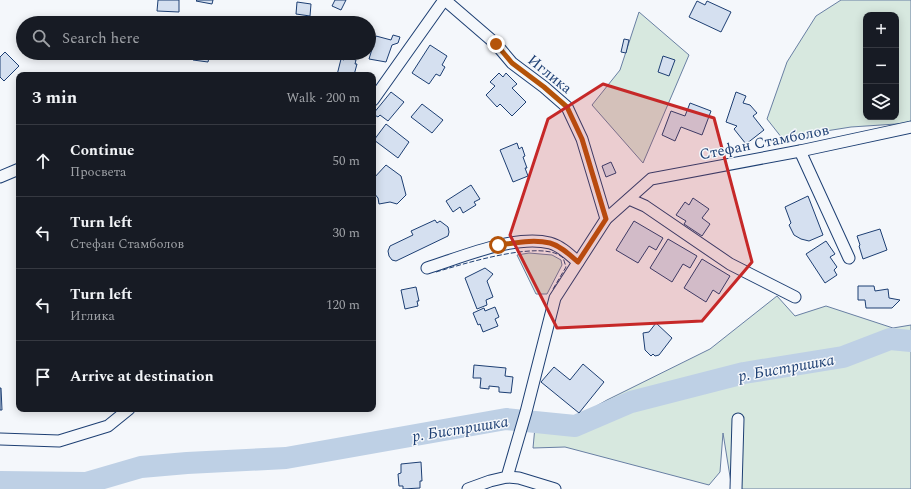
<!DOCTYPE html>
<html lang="en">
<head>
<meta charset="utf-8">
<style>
	body { margin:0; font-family:Spectral,serif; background:#20242c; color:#f1f3f6 }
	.controls { position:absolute; right:12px; top:12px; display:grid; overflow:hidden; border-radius:8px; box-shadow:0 2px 10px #0003 }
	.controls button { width:36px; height:36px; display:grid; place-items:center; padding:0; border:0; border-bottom:1px solid #363941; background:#171b24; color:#f1f3f6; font:20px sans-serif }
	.stop { position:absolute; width:12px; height:12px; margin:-9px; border:3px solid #b45309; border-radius:50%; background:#fff }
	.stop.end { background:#b45309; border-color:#fff; box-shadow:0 1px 4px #0008 }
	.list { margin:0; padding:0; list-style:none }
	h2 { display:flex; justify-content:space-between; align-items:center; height:52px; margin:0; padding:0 16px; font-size:17px }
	h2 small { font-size:13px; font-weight:400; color:#9ea1a6 }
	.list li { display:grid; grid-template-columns:26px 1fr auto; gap:12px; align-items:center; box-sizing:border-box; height:72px; padding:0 16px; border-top:1px solid #363941 }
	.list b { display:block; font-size:15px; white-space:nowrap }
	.list p { margin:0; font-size:13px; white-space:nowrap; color:#9ea1a6 }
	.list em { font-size:13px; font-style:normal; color:#9ea1a6 }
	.icon { flex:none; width:22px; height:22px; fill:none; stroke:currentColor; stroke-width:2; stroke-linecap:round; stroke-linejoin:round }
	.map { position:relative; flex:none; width:911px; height:489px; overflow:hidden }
	.search { position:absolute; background:#171b24; box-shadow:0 2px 10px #0003; left:16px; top:16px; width:360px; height:44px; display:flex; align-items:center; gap:10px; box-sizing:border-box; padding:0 14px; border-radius:22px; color:#9ea1a6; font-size:15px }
	.panel { position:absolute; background:#171b24; box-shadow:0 2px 10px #0003; left:16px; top:72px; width:360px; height:340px; border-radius:8px }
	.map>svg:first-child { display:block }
	.green { fill:#d7e8df; stroke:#687fa3; fill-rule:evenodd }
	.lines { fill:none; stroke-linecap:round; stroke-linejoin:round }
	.river { stroke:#bed0e5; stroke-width:22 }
	.building { fill:#d5e0f0; stroke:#1d3f73 }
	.minor-casing { stroke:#1d3f73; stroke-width:13 }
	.minor { stroke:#f4f7fb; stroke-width:11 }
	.fence { stroke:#1d3f73; stroke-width:1; stroke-dasharray:5 2; stroke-linecap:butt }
	.route { stroke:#b45309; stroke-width:5 }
	.marked { fill:#c62828; fill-opacity:0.2; stroke:#c62828; stroke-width:3; stroke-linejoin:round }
	.labels { text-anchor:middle; stroke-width:3; stroke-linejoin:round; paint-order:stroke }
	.street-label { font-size:15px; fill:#1d3f73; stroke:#f4f7fb }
	.water-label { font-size:16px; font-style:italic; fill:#1d3f73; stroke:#f4f7fb }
</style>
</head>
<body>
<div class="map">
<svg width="911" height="489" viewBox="0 0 911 489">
	<rect width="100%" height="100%" fill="#f4f7fb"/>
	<g class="green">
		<path d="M841,0h70v123l-60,4 -69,11 -15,-19 20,-57 29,-46zM866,15h30v102h-30z"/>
		<polygon points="639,12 689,55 643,163 592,105 620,70"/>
		<polygon points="529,253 552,255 561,260 562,265 547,294 536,294 517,255"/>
		<polygon points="777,296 795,316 826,306 893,328 911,325 911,489 732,489 723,433 720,472 709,485 565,447 533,448 536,416 570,421 607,400 710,349"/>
	</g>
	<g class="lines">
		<polyline class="river" points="0,482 86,483 141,467 187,463 286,458 506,419 575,426 631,402 744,373 843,357 890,339 911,341"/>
	</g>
	<g class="building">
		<polygon points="158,0 179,0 179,12 157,11"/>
		<polygon points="197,0 213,0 212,4 196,1"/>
		<polygon points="335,0 346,0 341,10 332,6"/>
		<polygon points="697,1 705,5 707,1 731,12 721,32 689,17"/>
		<polygon points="297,2 311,4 310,16 296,14"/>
		<polygon points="393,35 400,37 398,43 392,45 386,62 369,59 376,36 391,40"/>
		<polygon points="624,39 629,40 626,53 621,52"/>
		<polygon points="430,45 447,56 442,65 445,67 440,76 436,74 429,84 412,73"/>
		<polygon points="5,52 19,66 4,81 0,77 0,57"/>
		<polygon points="194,53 210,53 208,62 193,60"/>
		<polygon points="663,56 675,60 669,76 658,72"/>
		<polygon points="345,57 356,60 355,64 357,64 354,75 337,75 341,59 344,60"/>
		<polygon points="499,73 503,77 506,73 517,84 512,88 526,102 512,116 500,104 497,107 486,95 495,86 490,82"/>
		<polygon points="391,92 404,102 388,121 380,115 378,117 373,114"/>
		<polygon points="736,92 746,96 743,103 750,105 757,113 753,116 764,130 746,144 734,129 737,126 726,122"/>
		<polygon points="690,103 711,111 702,135 681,127 675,141 662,135 671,111 685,116"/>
		<polygon points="422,104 443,120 432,133 411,117"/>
		<polygon points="386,124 409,142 398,158 374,140"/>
		<polygon points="517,143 519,149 522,147 525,156 523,157 527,168 525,168 528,176 513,182 500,150"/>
		<polygon points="611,162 616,173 606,177 602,166"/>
		<polygon points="386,165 401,176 406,195 397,204 390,202 379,204 378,198 373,192 373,179"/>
		<polygon points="471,185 480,199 474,202 476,205 463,213 460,207 453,212 446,201"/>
		<polygon points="808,196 823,235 809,241 801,239 794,235 789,225 791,223 785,207"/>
		<polygon points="693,198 709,209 702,218 710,224 702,236 684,224 686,221 676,215 685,202 689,205"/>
		<polygon points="435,220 437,223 440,221 448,227 449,232 448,236 396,261 392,260 389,256 388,251 390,246 413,235 411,231"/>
		<polygon points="634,221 663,238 656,250 649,246 638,263 616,250"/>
		<polygon points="880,229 887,250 863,259 859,246 860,245 857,236"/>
		<polygon points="668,239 697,256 690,268 683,264 672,282 650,268"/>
		<polygon points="826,241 835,254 830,257 837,267 834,270 837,275 825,283 806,254"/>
		<polygon points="702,259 730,276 719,294 713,290 706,302 684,288"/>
		<polygon points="485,268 493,274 487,281 493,297 486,300 487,305 477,309 465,278"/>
		<polygon points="858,286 874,286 875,291 888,289 889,298 900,300 892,308 866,308 865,300 858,300"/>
		<polygon points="416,287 419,301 417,301 418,306 405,309 401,290"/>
		<polygon points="495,307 499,317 495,319 498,326 483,332 480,324 478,325 473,313 484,308 485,311"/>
		<polygon points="656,323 672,338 659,355 655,356 653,354 651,356 645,350 643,333 649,332"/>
		<polygon points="583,364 604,382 579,413 541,382 554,367 570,380"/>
		<polygon points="474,365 506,368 505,376 513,377 511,393 499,392 499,387 489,386 489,389 480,388 481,378 473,378"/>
		<polygon points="0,388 1,388 2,410 0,410"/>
		<polygon points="421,462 422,481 420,481 420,488 403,489 403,486 399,486 398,474 401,473 401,464"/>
	</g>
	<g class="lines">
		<defs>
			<g id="minor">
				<polyline points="445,0 496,44 512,63 544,87 567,107 582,139 606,219"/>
				<polyline points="373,100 444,0"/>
				<polyline points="800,151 849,258"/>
				<polyline points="0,177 19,169"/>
				<polyline points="629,199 645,206 730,264 795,297"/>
				<path d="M427,268c35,-11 88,-34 123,-25 11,3 20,12 28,19"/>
				<polyline points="0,439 59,441 108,426 129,409"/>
				<polyline points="507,477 519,478 555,489"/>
				<polyline points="468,489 490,481 507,477 526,412 555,298 606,219 651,179 800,151 911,127"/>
				<polyline points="736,489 738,419"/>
			</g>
		</defs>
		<use href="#minor" class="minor-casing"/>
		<use href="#minor" class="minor"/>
		<path class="fence" d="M436,272c24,-7 108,-34 127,-14 1,2 2,6 3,9l-13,22"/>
	</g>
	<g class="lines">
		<path class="route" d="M496,44l16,19 32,24 23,20 15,32 24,80 -28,43c-8,-7 -17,-16 -28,-19 -17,-4 -35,0 -52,2"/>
	</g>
	<path class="marked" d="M603,84l111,34 38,144 -50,59 -145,7 -47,-93 38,-116z"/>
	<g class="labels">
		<g class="street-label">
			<text transform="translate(550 74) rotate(39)" y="5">Иглика</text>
			<text transform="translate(764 142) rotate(-11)" y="5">Стефан Стамболов</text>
		</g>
		<g class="water-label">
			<text transform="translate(786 367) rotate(-10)" y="6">р. Бистришка</text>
			<text transform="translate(460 428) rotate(-9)" y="6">р. Бистришка</text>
		</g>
	</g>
</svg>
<div class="controls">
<button>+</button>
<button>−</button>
<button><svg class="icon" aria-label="layers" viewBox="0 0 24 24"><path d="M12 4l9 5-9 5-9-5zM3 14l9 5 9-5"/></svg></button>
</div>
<div class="stop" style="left:498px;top:245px"></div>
<div class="stop end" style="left:496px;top:44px"></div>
<div class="search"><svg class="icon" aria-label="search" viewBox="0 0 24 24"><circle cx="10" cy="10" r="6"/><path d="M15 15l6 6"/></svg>Search here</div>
<section class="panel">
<h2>3 min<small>Walk · 200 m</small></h2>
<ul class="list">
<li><svg class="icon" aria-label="ahead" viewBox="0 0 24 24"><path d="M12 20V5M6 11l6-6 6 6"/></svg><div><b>Continue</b><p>Просвета</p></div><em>50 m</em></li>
<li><svg class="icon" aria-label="left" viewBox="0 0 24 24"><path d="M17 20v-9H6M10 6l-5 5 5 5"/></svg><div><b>Turn left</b><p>Стефан Стамболов</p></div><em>30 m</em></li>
<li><svg class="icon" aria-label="left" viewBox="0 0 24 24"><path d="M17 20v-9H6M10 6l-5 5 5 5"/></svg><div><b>Turn left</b><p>Иглика</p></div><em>120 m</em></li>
<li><svg class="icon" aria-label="arrive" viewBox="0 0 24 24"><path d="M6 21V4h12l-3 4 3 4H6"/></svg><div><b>Arrive at destination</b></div></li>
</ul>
</section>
</div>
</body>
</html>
